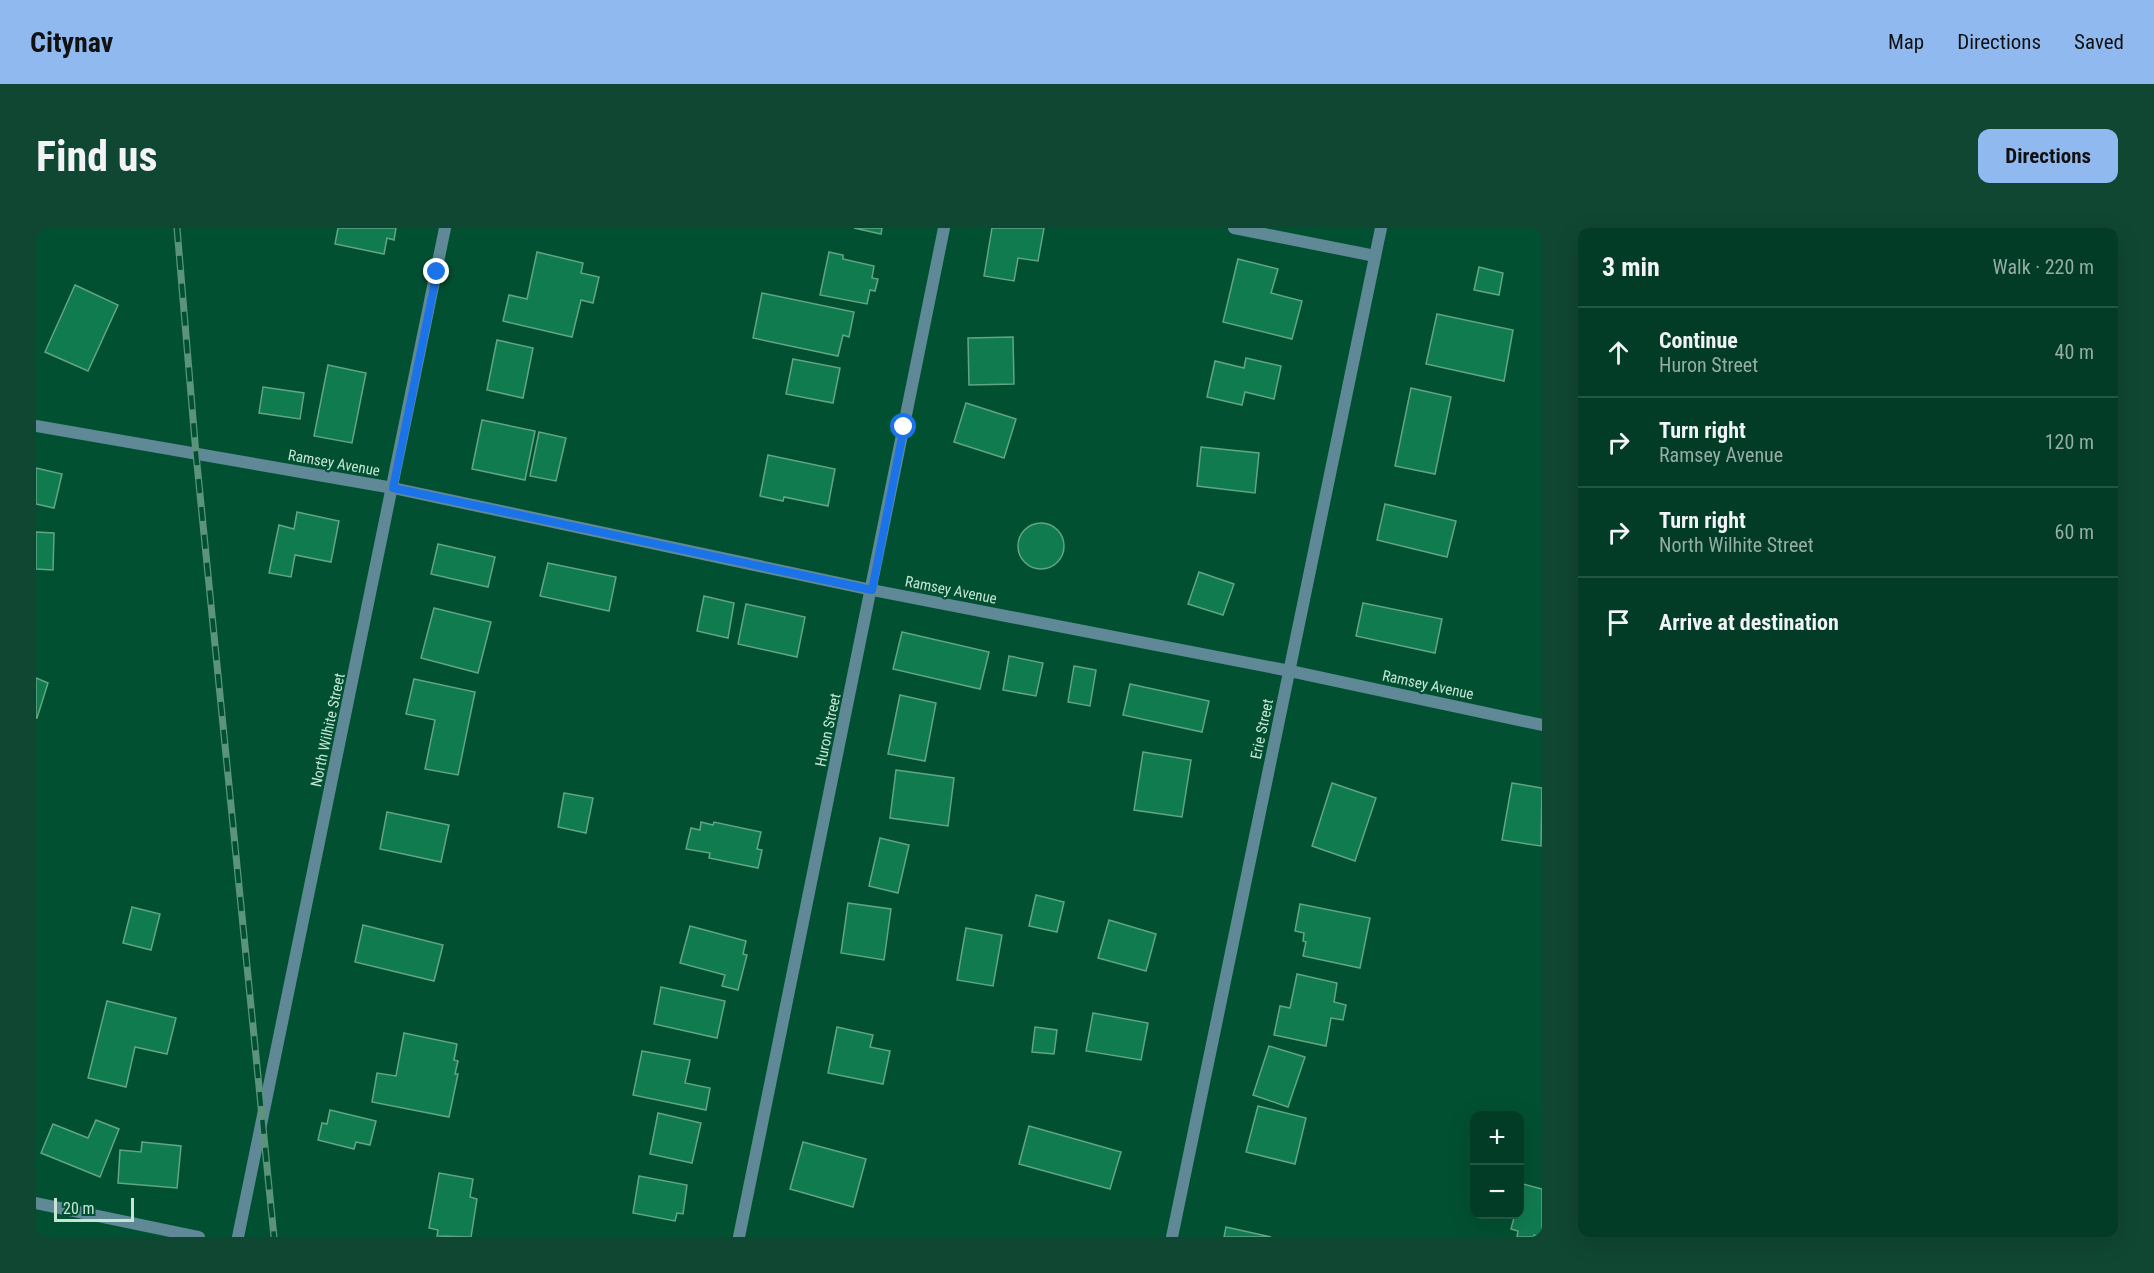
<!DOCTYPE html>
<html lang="en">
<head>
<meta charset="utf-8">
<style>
	body { margin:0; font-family:"Roboto Condensed",sans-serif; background:#104732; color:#f1f3f6 }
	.controls { position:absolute; right:18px; bottom:18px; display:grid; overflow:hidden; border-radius:12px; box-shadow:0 6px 24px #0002 }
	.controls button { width:54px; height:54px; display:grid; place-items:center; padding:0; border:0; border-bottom:2px solid #235643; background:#023c26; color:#f1f3f6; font:30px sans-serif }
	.scale { position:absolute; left:18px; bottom:15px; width:80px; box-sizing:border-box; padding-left:6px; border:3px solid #c6e6d3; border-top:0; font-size:16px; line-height:21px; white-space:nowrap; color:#c6e6d3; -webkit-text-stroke:4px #025032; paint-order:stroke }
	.stop { position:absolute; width:18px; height:18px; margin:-14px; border:4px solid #1a73e8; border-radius:50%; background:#fff }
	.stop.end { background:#1a73e8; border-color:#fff; box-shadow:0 2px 6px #0008 }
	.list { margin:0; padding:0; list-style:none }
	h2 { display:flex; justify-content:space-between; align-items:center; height:78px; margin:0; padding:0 24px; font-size:26px }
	h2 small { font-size:20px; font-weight:400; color:#96ada7 }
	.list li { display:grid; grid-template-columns:39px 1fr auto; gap:18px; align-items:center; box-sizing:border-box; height:90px; padding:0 24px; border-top:2px solid #235643 }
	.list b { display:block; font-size:22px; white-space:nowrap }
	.list p { margin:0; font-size:20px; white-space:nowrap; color:#96ada7 }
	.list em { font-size:20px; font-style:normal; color:#96ada7 }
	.icon { flex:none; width:33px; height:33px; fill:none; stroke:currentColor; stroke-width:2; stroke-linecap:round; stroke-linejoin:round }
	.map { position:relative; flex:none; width:1506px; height:1009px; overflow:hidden; border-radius:12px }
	header { display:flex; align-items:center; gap:36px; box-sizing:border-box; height:84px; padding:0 30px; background:#90b9f0; color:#111 }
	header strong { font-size:28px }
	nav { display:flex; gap:33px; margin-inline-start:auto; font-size:21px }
	.intro { display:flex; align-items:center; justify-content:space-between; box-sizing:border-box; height:144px; padding:0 36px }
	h1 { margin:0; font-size:42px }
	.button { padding:15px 27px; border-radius:12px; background:#90b9f0; color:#111; font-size:21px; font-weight:700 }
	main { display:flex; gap:36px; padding:0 36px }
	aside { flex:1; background:#023c26; border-radius:12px; box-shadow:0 6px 24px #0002 }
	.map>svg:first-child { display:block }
	.building { fill:#117b50; stroke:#63a582; stroke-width:1.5 }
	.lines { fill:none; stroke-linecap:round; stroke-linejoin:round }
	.street { stroke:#5f8997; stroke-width:12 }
	.rail-casing { stroke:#5b947b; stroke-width:7 }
	.rail { stroke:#025032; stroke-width:4.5; stroke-dasharray:14; stroke-linecap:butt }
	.route { stroke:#1a73e8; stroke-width:8 }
	.labels { text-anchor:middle; stroke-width:4.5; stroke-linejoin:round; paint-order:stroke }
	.street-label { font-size:15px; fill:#c6e6d3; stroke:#025032 }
</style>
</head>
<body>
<header>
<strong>Citynav</strong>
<nav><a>Map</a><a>Directions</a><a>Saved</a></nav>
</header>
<div class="intro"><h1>Find us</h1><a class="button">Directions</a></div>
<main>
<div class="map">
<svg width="1506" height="1009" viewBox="0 0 1506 1009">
	<rect width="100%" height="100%" fill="#025032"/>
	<g class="building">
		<polygon points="302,0 360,0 358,12 351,10 348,26 299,16"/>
		<polygon points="818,0 846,0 845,6"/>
		<polygon points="956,0 1008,0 1002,33 982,30 978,53 948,48"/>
		<polygon points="501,24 547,35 545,45 563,49 557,75 545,72 536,109 467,93 473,67 491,71"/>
		<polygon points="793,24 807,27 807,31 838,38 836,50 842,51 839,63 834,62 831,76 784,67"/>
		<polygon points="1202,31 1242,41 1235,65 1266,73 1256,111 1187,94"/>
		<polygon points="1443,39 1467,45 1463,67 1438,62"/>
		<polygon points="39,57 82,77 52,143 9,124"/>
		<polygon points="726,65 818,84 813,109 807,107 802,128 717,110"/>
		<polygon points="1401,86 1477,102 1468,153 1390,136"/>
		<polygon points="977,109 978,156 933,157 932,110"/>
		<polygon points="461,112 497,120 487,170 451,162"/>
		<polygon points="1210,130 1245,138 1238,171 1209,164 1206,177 1171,169 1179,133 1208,140"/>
		<polygon points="757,131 804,140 797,175 750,166"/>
		<polygon points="292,137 330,145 316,215 278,208"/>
		<polygon points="227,159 268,165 264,191 223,185"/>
		<polygon points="1375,160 1415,169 1399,246 1359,238"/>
		<polygon points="930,175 980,191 968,230 918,214"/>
		<polygon points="446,192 499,203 489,252 436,241"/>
		<polygon points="503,204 530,210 520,253 494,248"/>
		<polygon points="1165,219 1223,225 1219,265 1161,258"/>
		<polygon points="732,227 799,241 792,278 748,269 747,273 724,268"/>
		<polygon points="0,240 26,246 18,280 0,276"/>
		<polygon points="1349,276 1420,293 1411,329 1341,312"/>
		<polygon points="261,284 303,293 295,334 259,327 255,349 233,345 243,297 258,301"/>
		<circle cx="1005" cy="318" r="23"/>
		<polygon points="0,304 18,305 17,342 0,341"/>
		<polygon points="402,316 459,329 452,359 395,346"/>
		<polygon points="512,335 580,349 573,383 504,368"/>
		<polygon points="1163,344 1198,356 1187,387 1152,376"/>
		<polygon points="668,368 698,375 692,410 661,403"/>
		<polygon points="1327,375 1406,391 1399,425 1320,408"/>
		<polygon points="710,376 769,389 761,429 702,416"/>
		<polygon points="398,380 455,394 442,445 385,430"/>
		<polygon points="866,404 953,424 944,461 857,441"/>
		<polygon points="973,428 1007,435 1000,468 967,462"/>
		<polygon points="1038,438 1060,442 1054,478 1032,474"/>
		<polygon points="0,450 12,455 1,490 0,490"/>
		<polygon points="378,451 439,464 422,547 389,541 399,492 370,486"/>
		<polygon points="1094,456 1173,473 1166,504 1087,487"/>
		<polygon points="864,467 900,475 889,533 852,526"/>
		<polygon points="1107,524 1155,532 1146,589 1098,582"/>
		<polygon points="860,542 918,550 912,598 854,590"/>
		<polygon points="1296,555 1340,570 1319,633 1276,618"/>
		<polygon points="1476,555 1506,560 1505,618 1466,612"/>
		<polygon points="528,565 557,570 550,605 522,599"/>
		<polygon points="351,584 413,597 405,634 344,621"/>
		<polygon points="665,594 677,597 678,594 725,604 721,621 726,622 722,640 673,630 674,625 650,621 655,600 664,602"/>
		<polygon points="844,610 873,617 862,665 833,658"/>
		<polygon points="1000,667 1028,674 1021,704 993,698"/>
		<polygon points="812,675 855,681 848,732 805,725"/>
		<polygon points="1264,676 1334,690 1324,740 1267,728 1270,714 1267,713 1268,705 1259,703"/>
		<polygon points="96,679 124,686 115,722 87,715"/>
		<polygon points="1073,692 1120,706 1110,743 1062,730"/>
		<polygon points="327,697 407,717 398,753 319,734"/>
		<polygon points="654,698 710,713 707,726 711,727 702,762 686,758 689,747 644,735"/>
		<polygon points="930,700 966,707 957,758 921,752"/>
		<polygon points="1261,746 1301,755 1298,774 1310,777 1307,792 1295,790 1290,818 1238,807 1244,778 1254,780"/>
		<polygon points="625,759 689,773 681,810 618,796"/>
		<polygon points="71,773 140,790 131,826 99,819 90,859 52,850"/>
		<polygon points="1057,785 1112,795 1105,832 1050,823"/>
		<polygon points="801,799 837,807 834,819 854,823 847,856 792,845"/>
		<polygon points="999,799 1021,802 1018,826 996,824"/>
		<polygon points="368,805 421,816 418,832 422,833 419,846 422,846 413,889 336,874 341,845 360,848"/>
		<polygon points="1233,818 1269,829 1252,879 1217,867"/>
		<polygon points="606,823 654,832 649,855 674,860 670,882 597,867"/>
		<polygon points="1222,878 1270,890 1259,936 1210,924"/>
		<polygon points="294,882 340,893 334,917 320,914 318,921 282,912 286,895 291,896"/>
		<polygon points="622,885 665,895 656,935 614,926"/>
		<polygon points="60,892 83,901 64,949 5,925 17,896 52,910"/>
		<polygon points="993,898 1085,924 1074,961 983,936"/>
		<polygon points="106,914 145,918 141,960 82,955 84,922 105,924"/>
		<polygon points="767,914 830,931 817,979 754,961"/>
		<polygon points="403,945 437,951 434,969 441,971 435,1009 401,1008 402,1002 393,1000"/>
		<polygon points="603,948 651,957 647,986 641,985 639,993 597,985"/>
		<polygon points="1487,956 1506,961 1506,1009 1498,1007 1497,1009 1481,1009 1482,1003 1475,1001 1479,986 1484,986 1484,968"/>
		<polygon points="1190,999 1235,1009 1188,1009"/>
	</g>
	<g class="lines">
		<g class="street">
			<polyline points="1198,0 1339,28"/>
			<polyline points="0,198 357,260 836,362 1254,443 1506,497"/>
			<polyline points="0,975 163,1009"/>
			<polyline points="202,1009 409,0"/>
			<polyline points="703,1009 908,0"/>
			<polyline points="1136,1009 1345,0"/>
		</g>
		<defs>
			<polyline id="rail" points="141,0 160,226 238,1009"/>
		</defs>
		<use href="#rail" class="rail-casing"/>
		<use href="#rail" class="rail"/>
	</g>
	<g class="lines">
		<polyline class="route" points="401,44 357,260 836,362 868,199"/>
	</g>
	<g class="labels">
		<g class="street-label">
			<text transform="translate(298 235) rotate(10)" y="5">Ramsey Avenue</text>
			<text transform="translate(915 362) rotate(11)" y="5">Ramsey Avenue</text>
			<text transform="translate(1392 457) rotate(12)" y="5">Ramsey Avenue</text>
			<text transform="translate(1226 501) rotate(-78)" y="5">Erie Street</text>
			<text transform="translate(292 502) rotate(-78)" y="5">North Wilhite Street</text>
			<text transform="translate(792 502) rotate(-78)" y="5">Huron Street</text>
		</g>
	</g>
</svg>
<div class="controls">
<button>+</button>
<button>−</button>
</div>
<div class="scale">20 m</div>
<div class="stop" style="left:868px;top:199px"></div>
<div class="stop end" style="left:401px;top:44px"></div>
</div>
<aside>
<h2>3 min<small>Walk · 220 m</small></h2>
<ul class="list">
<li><svg class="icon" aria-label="ahead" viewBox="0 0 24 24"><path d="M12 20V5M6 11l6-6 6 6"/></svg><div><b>Continue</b><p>Huron Street</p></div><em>40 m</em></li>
<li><svg class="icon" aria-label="right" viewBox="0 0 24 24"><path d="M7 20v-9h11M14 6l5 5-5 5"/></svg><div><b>Turn right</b><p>Ramsey Avenue</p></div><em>120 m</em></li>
<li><svg class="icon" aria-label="right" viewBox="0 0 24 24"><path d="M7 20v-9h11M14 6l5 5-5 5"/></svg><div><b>Turn right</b><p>North Wilhite Street</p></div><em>60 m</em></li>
<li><svg class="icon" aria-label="arrive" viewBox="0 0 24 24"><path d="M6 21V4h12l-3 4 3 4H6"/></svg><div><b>Arrive at destination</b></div></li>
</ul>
</aside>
</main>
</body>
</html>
